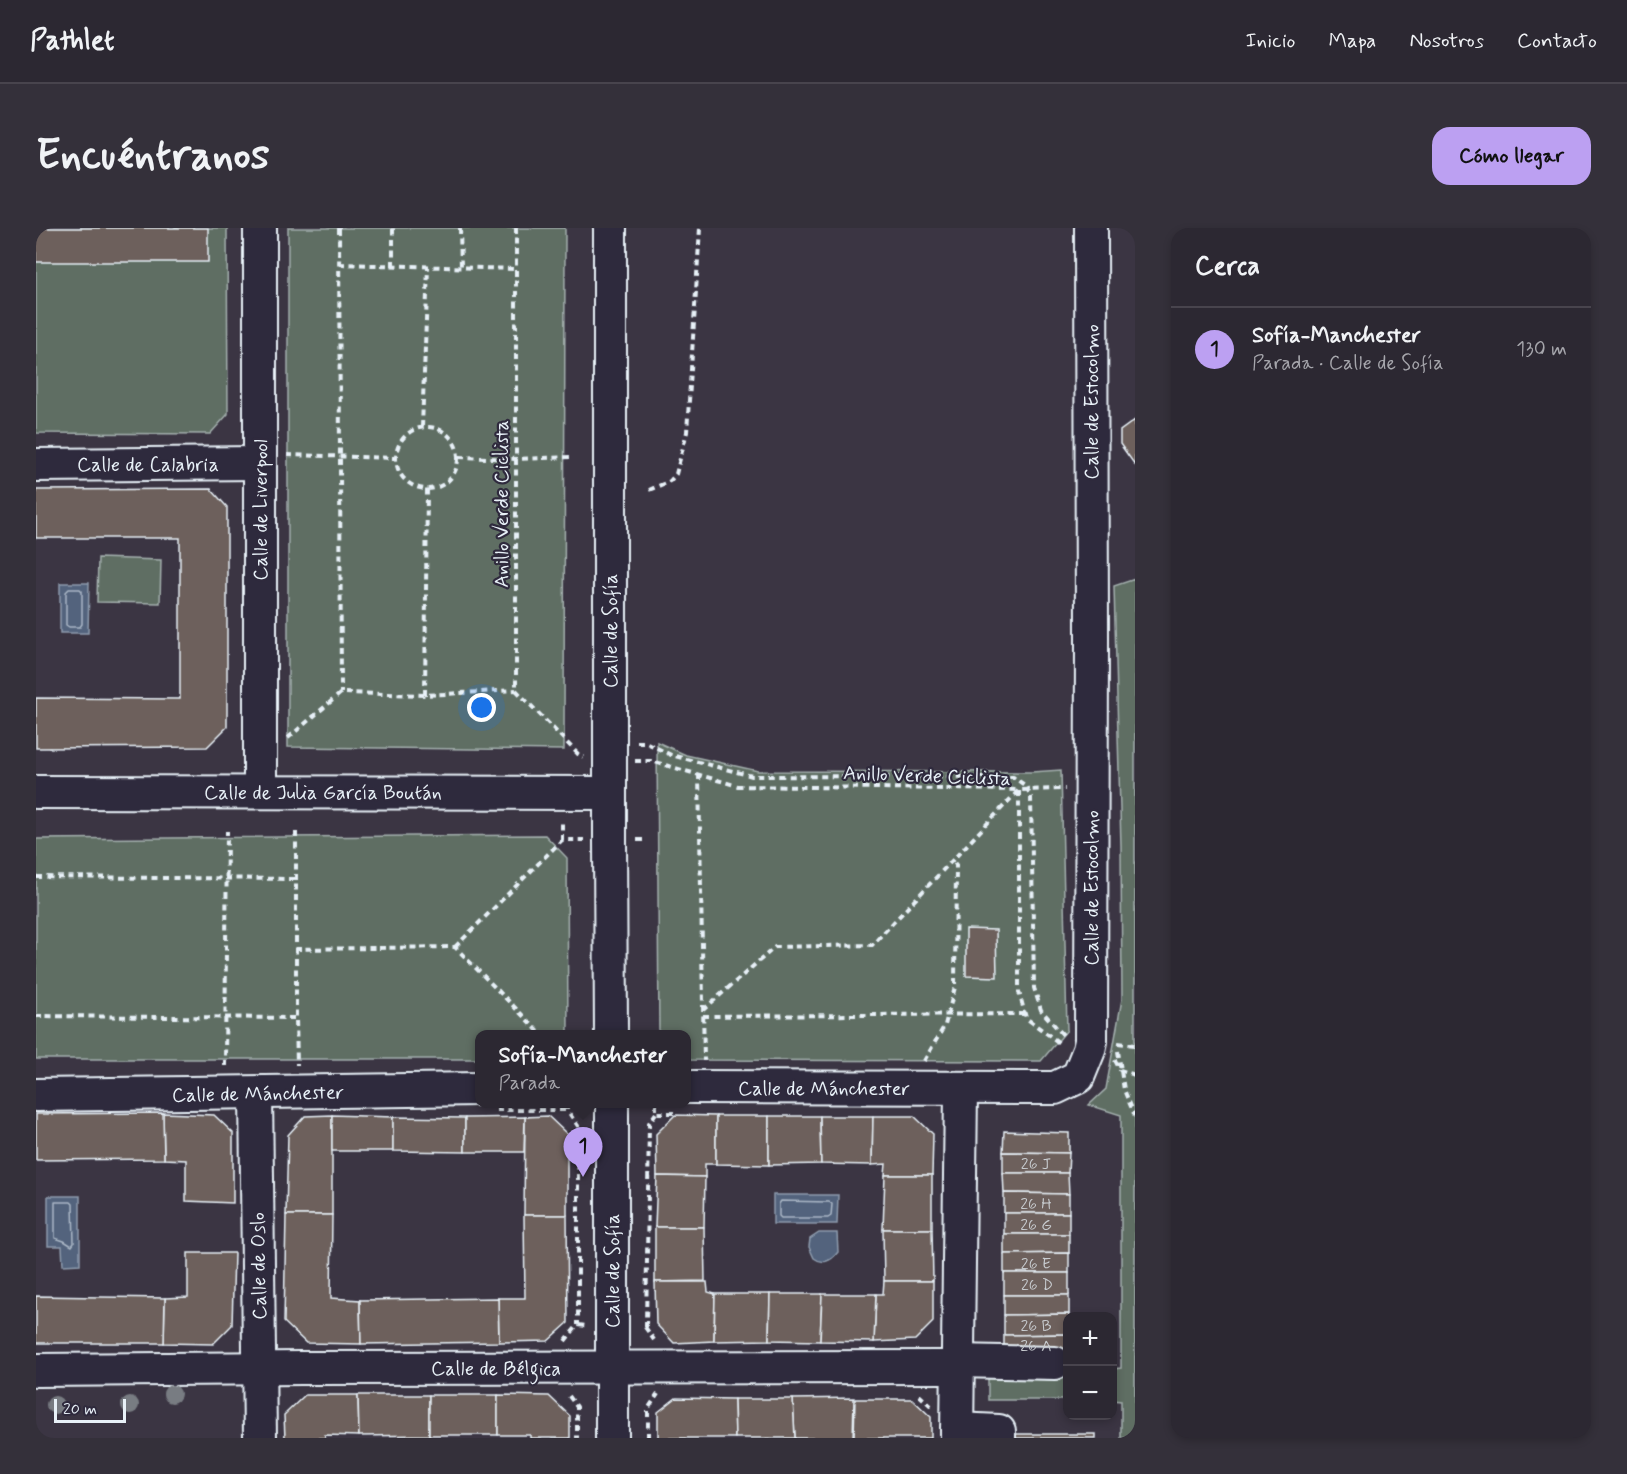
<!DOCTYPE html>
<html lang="es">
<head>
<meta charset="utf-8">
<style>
	body { margin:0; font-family:Mynerve,sans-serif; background:#34303a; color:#f1f3f6 }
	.controls { position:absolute; right:18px; bottom:18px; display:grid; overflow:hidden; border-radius:12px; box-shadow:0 3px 9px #0003 }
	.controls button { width:54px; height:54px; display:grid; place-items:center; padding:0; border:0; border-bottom:2px solid #48444d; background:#2c2832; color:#f1f3f6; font:30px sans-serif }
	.scale { position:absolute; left:18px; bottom:15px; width:72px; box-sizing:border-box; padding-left:6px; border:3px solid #e8f1f8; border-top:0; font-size:16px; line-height:21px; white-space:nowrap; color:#e8f1f8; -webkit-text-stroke:4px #2f2a3d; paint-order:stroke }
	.you { position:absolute; left:446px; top:480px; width:21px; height:21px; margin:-15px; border:4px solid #fff; border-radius:50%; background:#1a73e8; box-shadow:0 0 0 9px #1a73e833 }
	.badge { display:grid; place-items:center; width:39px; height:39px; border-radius:50%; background:#bca0f2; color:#111; font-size:20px; font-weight:700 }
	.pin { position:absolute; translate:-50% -50px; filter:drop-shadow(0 2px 3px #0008) }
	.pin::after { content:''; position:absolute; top:32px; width:21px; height:18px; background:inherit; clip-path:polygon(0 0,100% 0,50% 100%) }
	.popup { position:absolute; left:439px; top:802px; width:216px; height:78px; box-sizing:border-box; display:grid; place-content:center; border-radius:12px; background:#2c2832; filter:drop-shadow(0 2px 4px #0005); font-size:20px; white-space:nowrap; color:#a6a6ac }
	.popup b { font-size:22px; color:#f1f3f6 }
	.popup::after { content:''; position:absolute; left:50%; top:100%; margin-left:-12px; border:12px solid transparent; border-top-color:#2c2832 }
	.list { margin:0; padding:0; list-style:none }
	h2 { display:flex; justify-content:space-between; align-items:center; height:78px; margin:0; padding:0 24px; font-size:26px }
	h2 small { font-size:20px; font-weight:400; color:#a6a6ac }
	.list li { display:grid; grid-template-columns:39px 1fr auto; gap:18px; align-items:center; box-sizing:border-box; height:84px; padding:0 24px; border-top:2px solid #48444d }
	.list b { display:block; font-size:22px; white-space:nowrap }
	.list p { margin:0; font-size:20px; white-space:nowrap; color:#a6a6ac }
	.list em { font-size:20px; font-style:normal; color:#a6a6ac }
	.map { position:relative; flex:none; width:1099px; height:1210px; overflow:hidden; border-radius:18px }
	header { display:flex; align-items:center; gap:36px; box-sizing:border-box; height:84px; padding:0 30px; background:#2c2832; border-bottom:2px solid #48444d }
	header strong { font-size:28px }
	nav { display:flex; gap:33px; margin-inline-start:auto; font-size:21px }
	.intro { display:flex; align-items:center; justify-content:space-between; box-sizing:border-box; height:144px; padding:0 36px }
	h1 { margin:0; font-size:42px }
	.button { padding:15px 27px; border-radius:18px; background:#bca0f2; color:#111; font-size:21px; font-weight:700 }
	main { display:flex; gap:36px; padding:0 36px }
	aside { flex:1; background:#2c2832; border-radius:18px; box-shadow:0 3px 9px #0003 }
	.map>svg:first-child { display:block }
	.green { fill:#5f6e64; stroke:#a4b0ae; stroke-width:1.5 }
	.water { fill:#52637d; stroke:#8e9cae; stroke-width:1.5 }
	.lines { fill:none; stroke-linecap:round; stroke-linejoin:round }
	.shore { stroke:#acb8c7; stroke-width:1.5 }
	.building { fill:#6d615c; stroke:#e8f1f8; stroke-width:1.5 }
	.minor-casing { stroke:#e8f1f8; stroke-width:36 }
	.path { stroke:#e8f1f8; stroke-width:4; stroke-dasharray:6 4.5; stroke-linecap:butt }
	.minor { stroke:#2f2a3d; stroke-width:32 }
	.tree { fill:#787c82 }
	.labels { text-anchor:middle; stroke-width:4.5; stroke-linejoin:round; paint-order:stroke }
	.number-label { font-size:16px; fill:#c9cdd1 }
	.street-label { font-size:20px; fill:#e8f1f8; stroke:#2f2a3d }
</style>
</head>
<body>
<header>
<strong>Pathlet</strong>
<nav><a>Inicio</a><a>Mapa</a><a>Nosotros</a><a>Contacto</a></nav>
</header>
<div class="intro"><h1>Encuéntranos</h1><a class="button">Cómo llegar</a></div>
<main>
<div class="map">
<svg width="1099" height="1210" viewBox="0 0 1099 1210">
	<rect width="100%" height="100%" fill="#3b3543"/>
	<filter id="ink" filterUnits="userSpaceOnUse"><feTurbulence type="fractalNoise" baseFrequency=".0167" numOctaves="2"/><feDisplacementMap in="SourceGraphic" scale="12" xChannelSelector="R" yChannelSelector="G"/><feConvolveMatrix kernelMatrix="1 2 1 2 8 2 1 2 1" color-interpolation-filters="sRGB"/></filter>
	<g filter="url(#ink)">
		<g class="green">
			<polygon points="0,0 191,0 192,186 174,206 0,205"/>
			<polygon points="252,0 529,0 528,522 252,519"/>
			<polygon points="62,330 125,332 124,375 61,374"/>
			<polygon points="1099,351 1099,1210 1085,1210 1085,1173 1076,1172 1077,1141 1085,1140 1085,887 1053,877 1070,861 1086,771 1085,618 1078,358"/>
			<polygon points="621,514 650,527 722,543 996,544 1025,542 1031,802 1005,833 651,832 650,806 623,806"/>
			<polygon points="509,607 531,630 532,806 444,806 443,831 0,831 0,611"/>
			<rect x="952" y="1141" width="79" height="31"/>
		</g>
		<g class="water">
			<polygon points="24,355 53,355 52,405 24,405"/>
			<polygon points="737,967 802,967 801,996 737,996"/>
			<polygon points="12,968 44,968 44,1036 27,1037 26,1018 12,1018"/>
			<path d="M783,1005h18l1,19c-7,9 -15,13 -24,6l-5,-11 1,-8z"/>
		</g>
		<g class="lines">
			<g class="shore">
				<polygon points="33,361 44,361 46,363 46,396 44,399 33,399 30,397 30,364"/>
				<polygon points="745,973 793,974 796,976 795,988 792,990 745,990 743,988 743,976"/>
				<polygon points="19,974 35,974 37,976 38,1015 36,1018 28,1013 19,1010"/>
			</g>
		</g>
		<g class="building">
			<rect x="0" y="0" width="172" height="34"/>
			<polygon points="1099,192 1099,237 1084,216 1084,203"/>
			<polygon points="175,261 191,279 191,499 171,519 0,520 0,470 144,471 144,310 0,310 0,262"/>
			<polygon points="930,701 960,702 961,749 930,748"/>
			<polygon points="127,885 178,887 197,905 197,975 150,973 150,932 128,931"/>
			<polygon points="127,885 128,931 0,932 0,886"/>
			<polygon points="296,887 296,987 250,987 252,907 269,888"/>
			<polygon points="296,887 357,889 357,923 296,923"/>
			<polygon points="639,887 680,888 680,936 669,936 669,949 621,948 620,906"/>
			<polygon points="512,888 531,906 531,987 488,987 489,889"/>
			<polygon points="680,888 733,888 733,937 680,936"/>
			<polygon points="733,888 784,888 785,936 733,937"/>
			<polygon points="784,888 837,888 836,937 785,936"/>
			<polygon points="837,888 878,888 897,906 896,947 849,947 850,936 836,937"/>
			<polygon points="357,889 429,890 429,924 357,923"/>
			<polygon points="489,889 488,924 429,924 429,890"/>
			<polygon points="968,903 1033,905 1033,925 967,924"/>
			<polygon points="967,924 1033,925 1032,945 967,945"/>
			<polygon points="967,945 1032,945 1033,966 968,965"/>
			<polygon points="849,947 896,947 896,1001 847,1001"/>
			<polygon points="621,948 669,949 668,999 619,999"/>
			<polygon points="968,965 1033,966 1033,985 968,985"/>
			<rect x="968" y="985" width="65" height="21"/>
			<polygon points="250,987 296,987 295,1070 324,1072 325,1116 270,1115 248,1094"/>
			<polygon points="488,987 531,987 532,1095 512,1113 463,1114 462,1070 489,1070"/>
			<polygon points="619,999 668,999 669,1053 619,1054"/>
			<polygon points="847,1001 896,1001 897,1053 848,1053"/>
			<polygon points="968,1006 1033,1006 1033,1025 968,1026"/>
			<polygon points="152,1025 198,1025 196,1097 177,1116 128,1115 129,1070 152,1069"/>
			<polygon points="1033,1025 1033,1045 968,1045 968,1026"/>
			<rect x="968" y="1045" width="65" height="22"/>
			<polygon points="848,1053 897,1053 897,1094 879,1112 838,1114 840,1066 847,1066"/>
			<polygon points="619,1054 671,1054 672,1064 679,1066 678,1113 638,1115 620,1096"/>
			<polygon points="679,1066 734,1066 733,1112 678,1113"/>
			<polygon points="734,1066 786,1066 784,1113 733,1112"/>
			<polygon points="786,1066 840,1066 838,1114 784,1113"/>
			<polygon points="968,1067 1033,1067 1033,1086 968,1087"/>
			<polygon points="0,1068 129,1070 128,1115 0,1115"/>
			<polygon points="462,1070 463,1114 325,1116 324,1072"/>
			<polygon points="1033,1086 1032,1106 968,1107 968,1087"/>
			<polygon points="1032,1106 1032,1128 968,1128 968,1107"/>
			<polygon points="269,1167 322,1167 323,1208 289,1207 289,1210 249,1210 248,1187"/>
			<polygon points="322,1167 393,1167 393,1207 323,1208"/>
			<rect x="393" y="1167" width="69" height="40"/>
			<polygon points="462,1167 513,1168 534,1188 534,1210 494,1210 494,1207 462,1207"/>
			<polygon points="640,1170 698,1171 699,1210 622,1210 622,1184"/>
			<polygon points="818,1170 817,1210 759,1210 757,1171"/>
			<polygon points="698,1171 757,1171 759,1210 699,1210"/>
			<polygon points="819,1171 876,1171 895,1189 895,1210 818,1210"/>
			<rect x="975" y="1206" width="85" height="4"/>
		</g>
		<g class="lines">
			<defs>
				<g id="minor">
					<polyline points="224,0 224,564"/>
					<polyline points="574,0 574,613 575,806"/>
					<polyline points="0,237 224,235"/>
					<polyline points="0,564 574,565"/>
					<polyline points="650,859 1019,860 1042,849 1053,822 1055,813 1056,410 1055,0"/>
					<polyline points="220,865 224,1210"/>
					<polyline points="0,867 444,861"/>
					<polyline points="921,1133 1019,1135"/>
					<polyline points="0,1142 266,1140 921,1139"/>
					<polyline points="921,1201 963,1203 963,1210"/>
					<polyline points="576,1210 576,876"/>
					<polyline points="921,1210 925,861"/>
				</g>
			</defs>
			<use href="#minor" class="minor-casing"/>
			<g class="path">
				<polyline points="303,0 305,465"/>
				<polyline points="424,0 425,39"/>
				<polyline points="480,0 480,462 542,526 547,529"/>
				<polyline points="303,36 480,41"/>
				<polyline points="357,38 357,0"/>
				<circle cx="391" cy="230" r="31"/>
				<polyline points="386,199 392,39"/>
				<polyline points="251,227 360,230"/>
				<polyline points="423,229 480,231 536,229"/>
				<polyline points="613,262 634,253 640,246 651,204 664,0"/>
				<polyline points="389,467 391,261"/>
				<polyline points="252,510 305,465 389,467 480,462"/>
				<polyline points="601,514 609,514 635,527 716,548 977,549 990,558 995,569 998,760 1005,782 1028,808"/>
				<polyline points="599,533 615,533 702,558 983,562 983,764 990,790 1026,817"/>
				<polyline points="663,546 668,833"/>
				<polyline points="260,604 260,790 261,837"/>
				<polyline points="526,612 526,592"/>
				<polyline points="601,612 609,612"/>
				<polyline points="0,649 260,651"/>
				<polyline points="419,719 526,612 548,612"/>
				<polyline points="259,721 419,719 505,806"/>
				<polyline points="667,782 739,719 836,717 983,562 1029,561"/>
				<polyline points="0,788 260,790"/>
				<polyline points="667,788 989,786"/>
				<polyline points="1082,815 1099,817"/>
				<polyline points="1082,823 1088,862 1099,888"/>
				<polyline points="1079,832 1084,842 1099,847"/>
				<polyline points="888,833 909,797 919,759 920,637 916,632"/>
				<polyline points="189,838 191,603"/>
				<polyline points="531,876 531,882 542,898 542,1097"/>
				<polyline points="620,876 620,885 639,885"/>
				<polyline points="460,882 531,882"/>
				<polyline points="609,1099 618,1112"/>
				<polyline points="610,1099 613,895 620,885"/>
				<polyline points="529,1113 542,1097 550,1098"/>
				<polyline points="883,1167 895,1178"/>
				<polyline points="533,1168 541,1179 541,1210"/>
				<polyline points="612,1210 612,1181 622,1166"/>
			</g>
			<use href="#minor" class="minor"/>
		</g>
		<g class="tree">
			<circle cx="136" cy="1166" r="9"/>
			<circle cx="19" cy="1177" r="9"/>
			<circle cx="94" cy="1177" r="9"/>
		</g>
	</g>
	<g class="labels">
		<g class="number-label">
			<text x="1000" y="941">26 J</text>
			<text x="1000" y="981">26 H</text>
			<text x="1000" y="1002">26 G</text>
			<text x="1000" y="1041">26 E</text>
			<text x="1001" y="1062">26 D</text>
			<text x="1000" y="1103">26 B</text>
			<text x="1000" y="1123">26 A</text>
		</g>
		<g class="street-label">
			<text transform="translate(1055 174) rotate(-90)" y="7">Calle de Estocolmo</text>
			<text x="112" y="243">Calle de Calabria</text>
			<text transform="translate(465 276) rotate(-90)" y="7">Anillo Verde Ciclista</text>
			<text transform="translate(224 282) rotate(-90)" y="7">Calle de Liverpool</text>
			<text transform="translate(574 403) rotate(-90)" y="7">Calle de Sofía</text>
			<text transform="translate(891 547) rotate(2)" y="7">Anillo Verde Ciclista</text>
			<text x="287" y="571">Calle de Julia García Boután</text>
			<text transform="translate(1055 660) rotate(-90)" y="7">Calle de Estocolmo</text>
			<text x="788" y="867">Calle de Mánchester</text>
			<text transform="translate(222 865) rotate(-1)" y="7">Calle de Mánchester</text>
			<text transform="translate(222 1038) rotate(-91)" y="7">Calle de Oslo</text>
			<text transform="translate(576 1043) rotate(-90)" y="7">Calle de Sofía</text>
			<text x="460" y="1147">Calle de Bélgica</text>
		</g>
	</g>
</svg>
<div class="controls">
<button>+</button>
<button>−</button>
</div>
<div class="scale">20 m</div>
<div class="you"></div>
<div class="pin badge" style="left:547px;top:949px">1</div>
<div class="popup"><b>Sofía-Manchester</b>Parada</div>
</div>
<aside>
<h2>Cerca<small></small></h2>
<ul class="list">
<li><span class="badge">1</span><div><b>Sofía-Manchester</b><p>Parada · Calle de Sofía</p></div><em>130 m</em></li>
</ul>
</aside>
</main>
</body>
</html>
